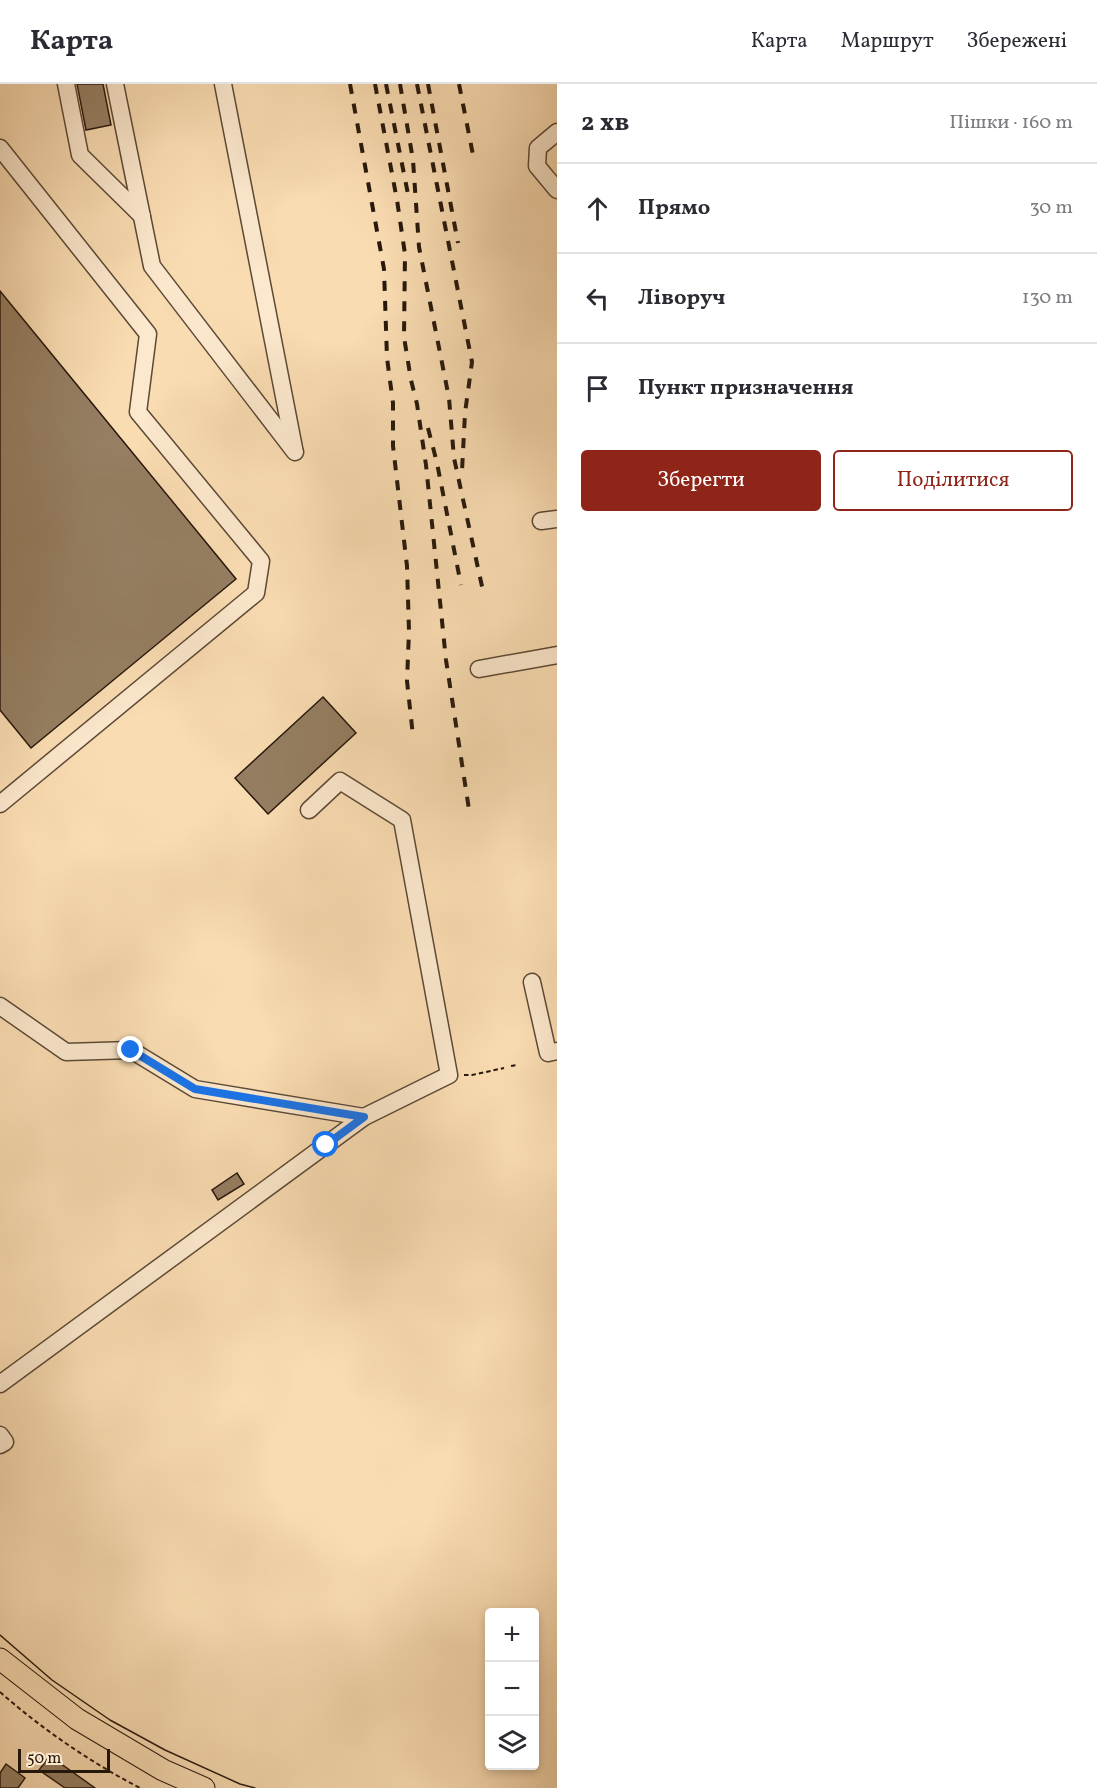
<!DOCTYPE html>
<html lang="uk">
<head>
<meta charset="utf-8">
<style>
	body { margin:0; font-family:Vollkorn,serif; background:#f2f2f3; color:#2b2b33 }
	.controls { position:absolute; right:18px; bottom:18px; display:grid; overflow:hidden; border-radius:6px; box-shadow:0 3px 9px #0003 }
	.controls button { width:54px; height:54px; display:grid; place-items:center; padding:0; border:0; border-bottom:2px solid #e1e1e2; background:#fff; color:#2b2b33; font:30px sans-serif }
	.scale { position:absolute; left:18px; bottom:15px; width:92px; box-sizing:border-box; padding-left:6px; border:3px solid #27180c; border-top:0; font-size:16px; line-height:21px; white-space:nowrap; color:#27180c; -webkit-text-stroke:4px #fce8cd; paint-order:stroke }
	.stop { position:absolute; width:18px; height:18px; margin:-14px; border:4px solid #1a73e8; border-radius:50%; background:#fff }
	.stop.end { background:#1a73e8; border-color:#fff; box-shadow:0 2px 6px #0008 }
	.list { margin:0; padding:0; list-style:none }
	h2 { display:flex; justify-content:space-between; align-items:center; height:78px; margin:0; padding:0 24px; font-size:26px }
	h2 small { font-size:20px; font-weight:400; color:#7c7c81 }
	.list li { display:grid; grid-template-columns:39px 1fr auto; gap:18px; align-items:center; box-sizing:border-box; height:90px; padding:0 24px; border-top:2px solid #e1e1e2 }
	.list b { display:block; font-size:22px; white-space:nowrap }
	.list em { font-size:20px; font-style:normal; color:#7c7c81 }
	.actions { display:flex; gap:12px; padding:18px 24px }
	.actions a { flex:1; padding:14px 0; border:2px solid #8f2418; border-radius:6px; text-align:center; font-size:21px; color:#8f2418 }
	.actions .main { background:#8f2418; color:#fff }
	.icon { flex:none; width:33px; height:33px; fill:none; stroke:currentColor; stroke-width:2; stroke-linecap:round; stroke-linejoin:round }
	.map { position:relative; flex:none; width:557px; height:1704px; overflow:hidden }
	header { display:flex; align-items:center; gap:36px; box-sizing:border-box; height:84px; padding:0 30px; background:#fff; border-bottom:2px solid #e1e1e2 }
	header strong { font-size:28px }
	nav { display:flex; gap:33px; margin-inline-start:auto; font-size:21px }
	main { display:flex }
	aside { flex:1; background:#fff }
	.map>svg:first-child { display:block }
	.building { fill:#957e62; stroke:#27180c; stroke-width:1.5 }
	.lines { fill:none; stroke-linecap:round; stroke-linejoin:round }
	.minor-casing { stroke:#5c4936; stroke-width:19 }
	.major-casing { stroke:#27180c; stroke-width:23 }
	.path { stroke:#27180c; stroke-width:2; stroke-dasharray:4.5 3; stroke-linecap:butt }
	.minor { stroke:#fce8cd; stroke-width:16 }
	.major { stroke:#fadcb2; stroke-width:21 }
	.tram { stroke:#27180c; stroke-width:1.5 }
	.rail { stroke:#27180c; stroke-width:4; stroke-dasharray:10 10; stroke-linecap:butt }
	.route { stroke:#1a73e8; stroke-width:8 }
</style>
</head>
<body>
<header>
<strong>Карта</strong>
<nav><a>Карта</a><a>Маршрут</a><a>Збережені</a></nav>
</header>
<main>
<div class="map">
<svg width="557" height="1704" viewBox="0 0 557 1704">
	<rect width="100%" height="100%" fill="#fadcb2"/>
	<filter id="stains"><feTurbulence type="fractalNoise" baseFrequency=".00333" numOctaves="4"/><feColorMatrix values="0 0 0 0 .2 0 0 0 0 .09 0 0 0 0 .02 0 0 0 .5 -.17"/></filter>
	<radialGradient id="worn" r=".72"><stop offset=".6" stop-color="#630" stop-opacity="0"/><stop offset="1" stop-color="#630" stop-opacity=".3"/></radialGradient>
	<g class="building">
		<polygon points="77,0 103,0 111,41 86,46"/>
		<polygon points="0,207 236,495 31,664 0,626"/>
		<polygon points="323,613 356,649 268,730 235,694"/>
		<polygon points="237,1089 244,1100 218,1116 212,1106"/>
		<polygon points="50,1672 95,1704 65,1704 39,1686"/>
		<polygon points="6,1680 25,1694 18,1704 0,1704 0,1689"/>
	</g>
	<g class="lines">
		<defs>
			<g id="minor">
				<polyline points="66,0 80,71 142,132"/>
				<polyline points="115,0 152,182 295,368"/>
				<polyline points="223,0 294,364"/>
				<polyline points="557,48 538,64 537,82 557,106"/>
				<polyline points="0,64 148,250 138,328 261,477 256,509 0,720"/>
				<polyline points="541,437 557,435"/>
				<polyline points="479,585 557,571"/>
				<polyline points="532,898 548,969 557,967"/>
				<polyline points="0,922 66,968 131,966 195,1005 364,1033"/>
				<polyline points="0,1300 364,1033 449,991 402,736 340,697 309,726"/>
				<polyline points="0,1351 5,1358 0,1361"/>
			</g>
			<polyline id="major" points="0,1575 77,1635 163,1686 204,1704"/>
		</defs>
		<use href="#minor" class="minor-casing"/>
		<use href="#major" class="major-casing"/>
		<g class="path">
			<polyline points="511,982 518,981"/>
			<polyline points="464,991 472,991 504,984"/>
			<path d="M0,1608c42,37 90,70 140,96"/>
		</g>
		<use href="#minor" class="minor"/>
		<use href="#major" class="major"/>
		<polyline class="tram" points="0,1551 52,1596 110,1636 165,1666 240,1700 255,1704"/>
		<g class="rail">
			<polyline points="350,0 384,185 387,274 393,319 393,362 407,482 409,547 407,597 413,652"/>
			<polyline points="375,0 397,116 405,170 404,253 411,296 417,320 426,381 446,576 470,732"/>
			<polyline points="386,0 409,115"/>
			<polyline points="400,0 413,76 419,163 449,314 454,374 483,507"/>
			<polyline points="417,0 472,278 465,329 462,387"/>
			<polyline points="428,0 458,159"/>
			<polyline points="459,0 474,76"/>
			<polyline points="428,344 437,379 461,501"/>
		</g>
	</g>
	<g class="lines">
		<polyline class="route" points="131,966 195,1005 364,1033 326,1061"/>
	</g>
	<rect width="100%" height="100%" filter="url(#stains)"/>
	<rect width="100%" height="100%" fill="url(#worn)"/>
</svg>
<div class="controls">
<button>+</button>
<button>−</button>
<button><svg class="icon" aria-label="layers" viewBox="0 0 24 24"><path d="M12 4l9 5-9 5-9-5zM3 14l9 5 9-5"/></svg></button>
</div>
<div class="scale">50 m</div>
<div class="stop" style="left:326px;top:1061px"></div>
<div class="stop end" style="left:131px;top:966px"></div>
</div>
<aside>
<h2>2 хв<small>Пішки · 160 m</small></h2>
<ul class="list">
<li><svg class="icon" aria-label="ahead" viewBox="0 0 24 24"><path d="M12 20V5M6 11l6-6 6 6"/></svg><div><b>Прямо</b></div><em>30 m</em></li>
<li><svg class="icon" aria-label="left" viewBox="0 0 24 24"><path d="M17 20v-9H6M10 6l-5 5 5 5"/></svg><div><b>Ліворуч</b></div><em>130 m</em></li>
<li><svg class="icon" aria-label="arrive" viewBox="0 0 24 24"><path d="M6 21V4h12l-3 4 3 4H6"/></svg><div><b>Пункт призначення</b></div></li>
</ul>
<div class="actions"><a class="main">Зберегти</a><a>Поділитися</a></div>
</aside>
</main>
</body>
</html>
